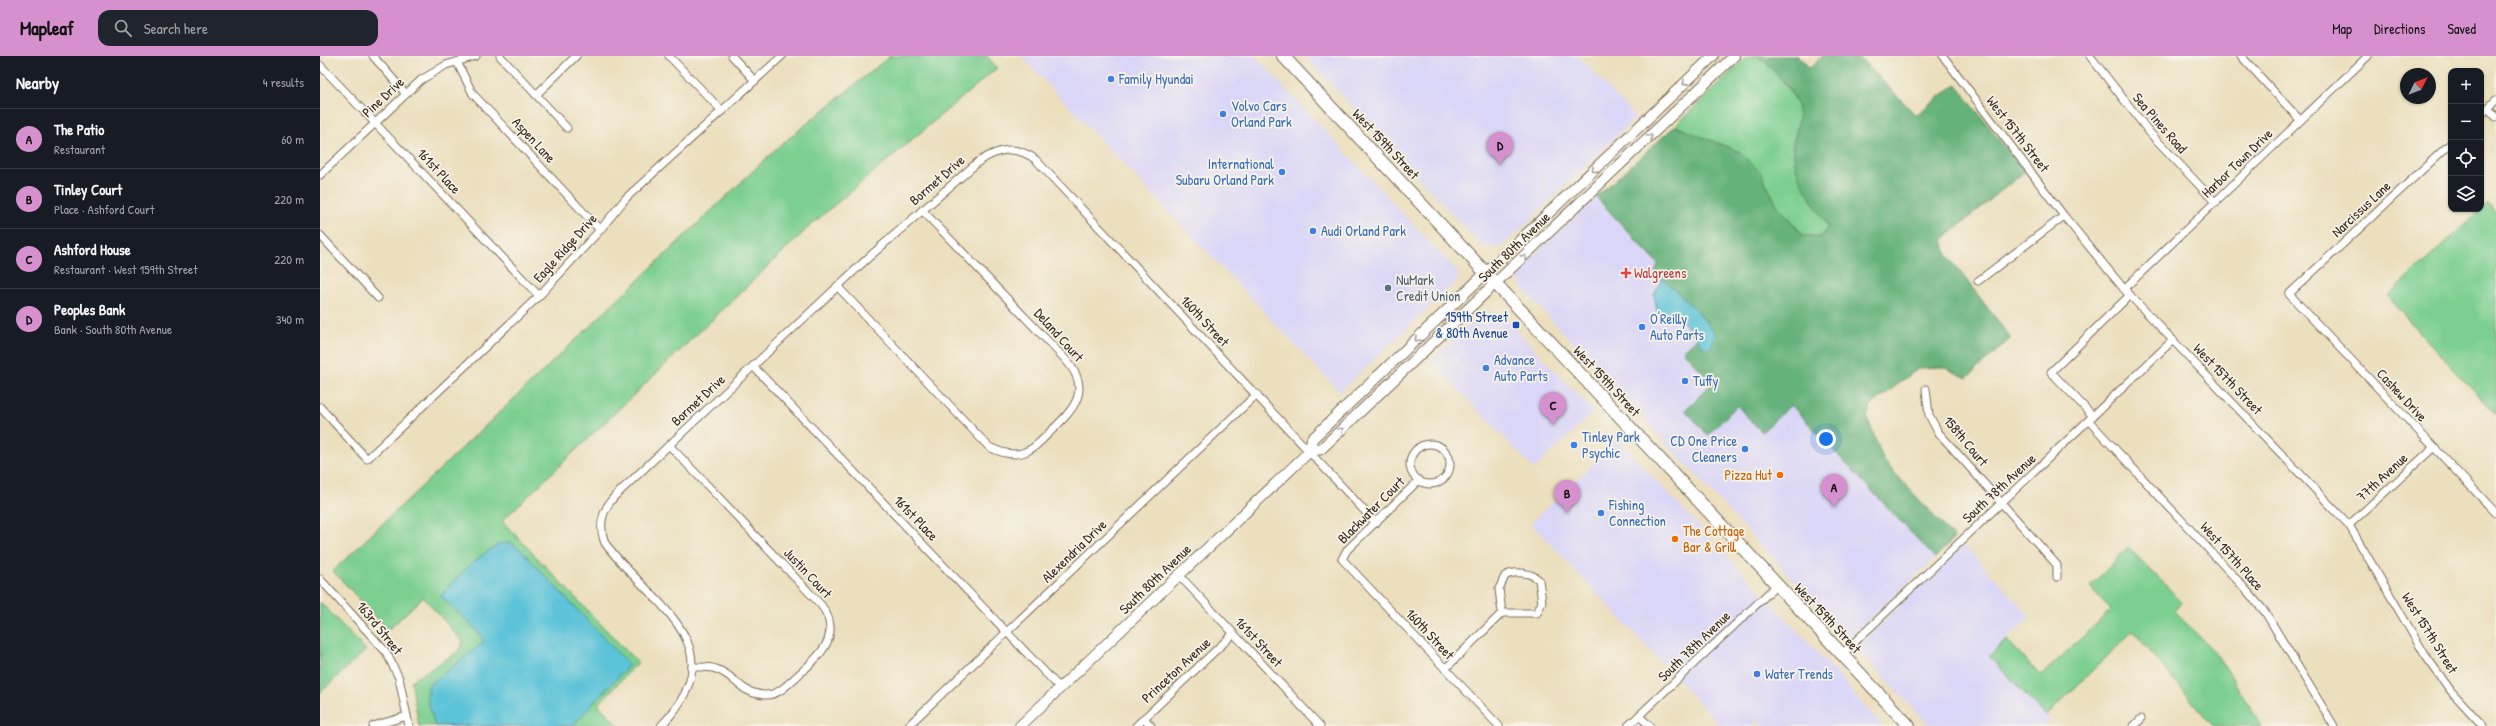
<!DOCTYPE html>
<html lang="en">
<head>
<meta charset="utf-8">
<style>
	body { margin:0; font-family:"Patrick Hand",sans-serif; background:#20242c; color:#f1f3f6 }
	.controls { position:absolute; right:12px; top:12px; display:grid; overflow:hidden; border-radius:8px; box-shadow:0 1px 3px #0004 }
	.controls button { width:36px; height:36px; display:grid; place-items:center; padding:0; border:0; border-bottom:1px solid #363941; background:#171b24; color:#f1f3f6; font:20px sans-serif }
	.compass { position:absolute; left:2080px; top:12px; width:36px; height:36px; border-radius:50%; background:#171b24; box-shadow:0 1px 3px #0004; rotate:48deg }
	.you { position:absolute; left:1506px; top:383px; width:14px; height:14px; margin:-10px; border:3px solid #fff; border-radius:50%; background:#1a73e8; box-shadow:0 0 0 6px #1a73e833 }
	.badge { display:grid; place-items:center; width:26px; height:26px; border-radius:50%; background:#d690ce; color:#111; font-size:13px; font-weight:700 }
	.pin { position:absolute; translate:-50% -33px; filter:drop-shadow(0 1px 2px #0008) }
	.pin::after { content:''; position:absolute; top:21px; width:14px; height:12px; background:inherit; clip-path:polygon(0 0,100% 0,50% 100%) }
	.list { margin:0; padding:0; list-style:none }
	h2 { display:flex; justify-content:space-between; align-items:center; height:52px; margin:0; padding:0 16px; font-size:17px }
	h2 small { font-size:13px; font-weight:400; color:#9ea1a6 }
	.list li { display:grid; grid-template-columns:26px 1fr auto; gap:12px; align-items:center; box-sizing:border-box; height:60px; padding:0 16px; border-top:1px solid #363941 }
	.list b { display:block; font-size:15px; white-space:nowrap }
	.list p { margin:0; font-size:13px; white-space:nowrap; color:#9ea1a6 }
	.list em { font-size:13px; font-style:normal; color:#9ea1a6 }
	.icon { flex:none; width:22px; height:22px; fill:none; stroke:currentColor; stroke-width:2; stroke-linecap:round; stroke-linejoin:round }
	.map { position:relative; flex:none; width:2176px; height:670px; overflow:hidden }
	header { display:flex; align-items:center; gap:24px; box-sizing:border-box; height:56px; padding:0 20px; background:#d690ce; color:#111 }
	header strong { font-size:19px }
	nav { display:flex; gap:22px; margin-inline-start:auto; font-size:14px }
	.search { width:280px; height:36px; background:#20242c; display:flex; align-items:center; gap:10px; box-sizing:border-box; padding:0 14px; border-radius:12px; color:#9ea1a6; font-size:15px }
	main { display:flex }
	aside { flex:1; background:#171b24 }
	.map>svg:first-child { display:block }
	.built { fill:#dad6f7 }
	.green { fill:#7dcf91; stroke:#5c7c58 }
	.forest { fill:#66b27b; stroke:#506e4c }
	.water { fill:#5bc3d8; stroke:#4b767b }
	.lines { fill:none; stroke-linecap:round; stroke-linejoin:round }
	.street-casing { stroke:#796956; stroke-width:9 }
	.secondary-casing { stroke:#796956; stroke-width:12 }
	.primary-casing { stroke:#796956; stroke-width:14 }
	.street { stroke:#fff; stroke-width:7 }
	.secondary { stroke:#fff; stroke-width:10 }
	.primary { stroke:#fff; stroke-width:12 }
	.oneway { stroke:#a79f9a }
	.shop-dot { fill:#3f7fe0; stroke:#f7f3e8; stroke-width:1.5 }
	.health-dot { fill:#e0444e; stroke:#f7f3e8; stroke-width:1.5 }
	.service-dot { fill:#5c6f8a; stroke:#f7f3e8; stroke-width:1.5 }
	.transit-dot { fill:#1a4fb4; stroke:#f7f3e8; stroke-width:1.5 }
	.food-dot { fill:#e8710a; stroke:#f7f3e8; stroke-width:1.5 }
	.labels { text-anchor:middle; stroke-width:3.5; stroke-linejoin:round; paint-order:stroke }
	.shop-label { font-size:14px; fill:#366cbe; stroke:#f7f3e8; text-anchor:start }
	.street-label { font-size:14px; fill:#3b2a1e; stroke:#f7f3e8 }
	.health-label { font-size:14px; fill:#be3a42; stroke:#f7f3e8; text-anchor:start }
	.service-label { font-size:14px; fill:#4e5e75; stroke:#f7f3e8; text-anchor:start }
	.transit-label { font-size:14px; fill:#164399; stroke:#f7f3e8; text-anchor:end }
	.food-label { font-size:14px; fill:#c56008; stroke:#f7f3e8; text-anchor:end }
</style>
</head>
<body>
<header>
<strong>Mapleaf</strong>
<div class="search"><svg class="icon" aria-label="search" viewBox="0 0 24 24"><circle cx="10" cy="10" r="6"/><path d="M15 15l6 6"/></svg>Search here</div>
<nav><a>Map</a><a>Directions</a><a>Saved</a></nav>
</header>
<main>
<aside>
<h2>Nearby<small>4 results</small></h2>
<ul class="list">
<li><span class="badge">A</span><div><b>The Patio</b><p>Restaurant</p></div><em>60 m</em></li>
<li><span class="badge">B</span><div><b>Tinley Court</b><p>Place · Ashford Court</p></div><em>220 m</em></li>
<li><span class="badge">C</span><div><b>Ashford House</b><p>Restaurant · West 159th Street</p></div><em>220 m</em></li>
<li><span class="badge">D</span><div><b>Peoples Bank</b><p>Bank · South 80th Avenue</p></div><em>340 m</em></li>
</ul>
</aside>
<div class="map">
<svg width="2176" height="670" viewBox="0 0 2176 670">
	<rect width="100%" height="100%" fill="#f7f3e8"/>
	<filter id="ink" filterUnits="userSpaceOnUse"><feTurbulence type="fractalNoise" baseFrequency=".025" numOctaves="2"/><feDisplacementMap in="SourceGraphic" scale="8" xChannelSelector="R" yChannelSelector="G"/><feConvolveMatrix kernelMatrix="1 2 1 2 8 2 1 2 1" color-interpolation-filters="sRGB"/></filter>
	<filter id="wash" filterUnits="userSpaceOnUse"><feTurbulence type="fractalNoise" baseFrequency=".012" numOctaves="4" result="noise"/><feDisplacementMap in="SourceGraphic" scale="16" xChannelSelector="R" yChannelSelector="G"/><feGaussianBlur stdDeviation="0.9" result="paint"/><feColorMatrix in="noise" values="0 0 0 0 0 0 0 0 0 0 0 0 0 0 0 0 0 1.4 0 .05"/><feComposite in="paint" operator="in"/></filter>
	<g filter="url(#wash)">
		<rect width="100%" height="100%" fill="#ebdfbe"/>
		<g class="built">
			<polygon points="701,0 935,0 1138,216 1138,224 1020,336"/>
			<polygon points="985,0 1258,0 1316,61 1182,191 1171,192 1160,188"/>
			<polygon points="1276,141 1338,209 1335,216 1342,222 1334,239 1360,263 1377,282 1363,295 1392,327 1365,354 1388,379 1417,350 1471,348 1615,502 1528,583 1204,234 1199,223 1202,211"/>
			<polygon points="1163,256 1180,257 1274,356 1214,413 1111,305"/>
			<polygon points="1298,384 1529,630 1534,639 1563,670 1442,670 1437,664 1431,670 1401,670 1211,467"/>
			<polygon points="1643,488 1710,560 1669,601 1731,666 1726,670 1610,670 1536,592"/>
		</g>
		<g class="green">
			<polygon points="570,0 667,0 677,12 492,168 182,465 318,607 278,648 299,670 99,670 91,625 138,596 143,586 103,541 68,574 13,515 457,92"/>
			<polygon points="1428,0 1437,0 1456,16 1478,47 1479,66 1472,89 1495,147 1508,171 1501,181 1483,179 1457,149 1440,116 1420,96 1355,70"/>
			<polygon points="2168,147 2176,156 2176,359 2067,241"/>
			<polygon points="1808,491 1862,546 1854,555 1898,599 1941,670 1893,670 1813,575 1726,660 1669,600 1687,584 1720,619 1725,616 1791,554 1770,531"/>
			<polygon points="0,546 46,594 0,637"/>
		</g>
		<path class="forest" d="M1437,0h41l12,12 13,-12h35l58,59 40,-31 68,88 -81,67 4,16 64,83 -44,40 -24,-11 -24,1 -48,37 -4,12 17,44 70,77 -19,20 -144,-153 -29,27 -25,-26 -29,29 -23,-25 27,-27 -29,-32 14,-13 8,11 3,-26 -53,-51 3,-8 -62,-67 79,-71 65,26 20,20 17,33 26,30 18,2 7,-10c-8,-15 -28,-42 -31,-56 -6,-24 -3,-26 1,-48 5,-27 -22,-51 -41,-67z"/>
		<g class="water">
			<polygon points="1342,222 1377,255 1396,279 1391,291 1385,293 1361,263 1351,264 1337,256 1334,239"/>
			<path d="M183,487h8l10,7 108,115 -57,61h-137l-7,-24v-16l56,-44 -7,-12 -36,-33c5,-12 49,-52 62,-54z"/>
		</g>
	</g>
	<g filter="url(#ink)">
		<g class="lines">
			<defs>
				<g id="street">
					<polyline points="53,0 86,38"/>
					<polyline points="180,0 247,72"/>
					<polyline points="349,0 402,55"/>
					<polyline points="412,0 435,25"/>
					<polyline points="1623,0 1744,160 1804,233 2029,469 2105,599 2131,635 2163,670"/>
					<polyline points="1770,0 1830,77 1896,147"/>
					<polyline points="1921,0 1980,64"/>
					<polyline points="137,6 153,38 280,174"/>
					<polyline points="0,9 219,240"/>
					<polyline points="216,39 256,0"/>
					<polyline points="2168,52 2176,61"/>
					<polyline points="2161,59 2176,44"/>
					<polyline points="2131,87 1969,238 2176,457"/>
					<polyline points="0,119 101,24 126,9 156,0"/>
					<polyline points="0,179 58,242"/>
					<polyline points="1658,225 1744,160"/>
					<path d="M517,230l152,161c10,5 21,9 33,6 11,-3 19,-12 27,-20 24,-23 45,-43 16,-74l-143,-149"/>
					<polyline points="1804,233 2048,0"/>
					<polyline points="433,310 740,632"/>
					<polyline points="1606,333 1609,359 1618,376 1737,509 1737,521"/>
					<polyline points="0,351 47,403 219,240 280,174 306,142 462,0"/>
					<polyline points="1773,360 1731,316 1810,239"/>
					<polyline points="1769,365 1920,527 1945,556 2014,670"/>
					<circle cx="1110" cy="408" r="20"/>
					<path d="M349,389l152,160c23,30 -2,52 -24,71 -10,9 -19,20 -33,19 -27,-3 -27,-19 -48,-26 -7,-3 -16,-2 -24,-2"/>
					<polyline points="1099,424 1027,494 1022,503 1179,670"/>
					<polyline points="2029,469 2113,392"/>
					<polyline points="859,519 1000,670"/>
					<polyline points="0,523 66,596 79,622 89,670"/>
					<polyline points="1522,598 1853,284"/>
					<path d="M1125,613l57,-56h35l5,-11 -3,-22c-7,-7 -25,-10 -34,-4l-6,13 3,24"/>
					<polyline points="1319,660 1330,670"/>
					<polyline points="824,662 831,670"/>
					<polyline points="53,670 87,660"/>
					<path d="M341,670c79,-82 -12,-122 -56,-183 -7,-18 -3,-32 9,-46l255,-240 109,-95c20,-13 38,-18 58,-2l340,363"/>
					<polyline points="588,670 937,338"/>
					<polyline points="816,670 913,578"/>
					<polyline points="1308,670 1457,529"/>
					<polyline points="1814,670 1821,663"/>
				</g>
				<g id="secondary">
					<polyline points="990,395 992,383 1393,0"/>
					<polyline points="700,670 990,395 1001,393 1414,0"/>
				</g>
				<polyline id="primary" points="963,0 1589,670"/>
			</defs>
			<use href="#street" class="street-casing"/>
			<use href="#secondary" class="secondary-casing"/>
			<use href="#primary" class="primary-casing"/>
			<use href="#street" class="street"/>
			<use href="#secondary" class="secondary"/>
			<use href="#primary" class="primary"/>
		</g>
		<defs><path id="oneway-chevron" d="M-2-3.5L2.5 0L-2 3.5" fill="none" stroke-width="1.6" stroke-linecap="round" stroke-linejoin="round"/></defs>
		<g class="oneway">
			<use href="#oneway-chevron" transform="translate(1365 27) rotate(136)"/>
			<use href="#oneway-chevron" transform="translate(1330 81) rotate(-44)"/>
			<use href="#oneway-chevron" transform="translate(1274 114) rotate(136)"/>
			<use href="#oneway-chevron" transform="translate(1204 201) rotate(-44)"/>
			<use href="#oneway-chevron" transform="translate(1097 283) rotate(136)"/>
			<use href="#oneway-chevron" transform="translate(1021 374) rotate(-43)"/>
		</g>
	</g>
	<g class="shop-dot">
		<circle cx="791" cy="23" r="4"/>
		<circle cx="903" cy="58" r="4"/>
		<circle cx="962" cy="116" r="4"/>
		<circle cx="993" cy="175" r="4"/>
		<circle cx="1322" cy="271" r="4"/>
		<circle cx="1166" cy="312" r="4"/>
		<circle cx="1365" cy="325" r="4"/>
		<circle cx="1254" cy="389" r="4"/>
		<circle cx="1425" cy="393" r="4"/>
		<circle cx="1281" cy="457" r="4"/>
		<circle cx="1437" cy="618" r="4"/>
	</g>
	<path class="health-dot" d="M1304 211h4v4h4v4h-4v4h-4v-4h-4v-4h4z"/>
	<circle class="service-dot" cx="1068" cy="232" r="4"/>
	<rect class="transit-dot" x="1192" y="265" width="8" height="8" rx="2"/>
	<g class="food-dot">
		<circle cx="1460" cy="419" r="4"/>
		<circle cx="1355" cy="483" r="4"/>
	</g>
	<g class="labels">
		<g class="shop-label">
			<text x="799" y="28">Family Hyundai</text>
			<text x="911" y="55">Volvo Cars<tspan x="911" dy="16">Orland Park</tspan></text>
			<text x="954" y="113" text-anchor="end">International<tspan x="954" dy="16">Subaru Orland Park</tspan></text>
			<text x="1001" y="180">Audi Orland Park</text>
			<text x="1330" y="268">O'Reilly<tspan x="1330" dy="16">Auto Parts</tspan></text>
			<text x="1174" y="309">Advance<tspan x="1174" dy="16">Auto Parts</tspan></text>
			<text x="1373" y="330">Tuffy</text>
			<text x="1262" y="386">Tinley Park<tspan x="1262" dy="16">Psychic</tspan></text>
			<text x="1417" y="390" text-anchor="end">CD One Price<tspan x="1417" dy="16">Cleaners</tspan></text>
			<text x="1289" y="454">Fishing<tspan x="1289" dy="16">Connection</tspan></text>
			<text x="1445" y="623">Water Trends</text>
		</g>
		<g class="street-label">
			<text transform="translate(63 41) rotate(-43)" y="5">Pine Drive</text>
			<text transform="translate(1840 67) rotate(49)" y="5">Sea Pines Road</text>
			<text transform="translate(1698 78) rotate(52)" y="5">West 157th Street</text>
			<text transform="translate(214 84) rotate(47)" y="5">Aspen Lane</text>
			<text transform="translate(1066 88) rotate(47)" y="5">West 159th Street</text>
			<text transform="translate(1917 107) rotate(-44)" y="5">Harbor Town Drive</text>
			<text transform="translate(119 115) rotate(47)" y="5">161st Place</text>
			<text transform="translate(617 124) rotate(-41)" y="5">Bormet Drive</text>
			<text transform="translate(2041 153) rotate(-43)" y="5">Narcissus Lane</text>
			<text transform="translate(1194 191) rotate(-44)" y="5">South 80th Avenue</text>
			<text transform="translate(245 192) rotate(-48)" y="5">Eagle Ridge Drive</text>
			<text transform="translate(885 265) rotate(47)" y="5">160th Street</text>
			<text transform="translate(739 279) rotate(48)" y="5">Deland Court</text>
			<text transform="translate(1908 323) rotate(46)" y="5">West 157th Street</text>
			<text transform="translate(1287 325) rotate(47)" y="5">West 159th Street</text>
			<text transform="translate(2082 339) rotate(47)" y="5">Cashew Drive</text>
			<text transform="translate(378 344) rotate(-43)" y="5">Bormet Drive</text>
			<text transform="translate(1646 385) rotate(50)" y="5">158th Court</text>
			<text transform="translate(2062 421) rotate(-43)" y="5">77th Avenue</text>
			<text transform="translate(1679 432) rotate(-43)" y="5">South 78th Avenue</text>
			<text transform="translate(1051 454) rotate(-45)" y="5">Blackwater Court</text>
			<text transform="translate(596 462) rotate(46)" y="5">161st Place</text>
			<text transform="translate(754 495) rotate(-44)" y="5">Alexendria Drive</text>
			<text transform="translate(1912 500) rotate(48)" y="5">West 157th Place</text>
			<text transform="translate(488 517) rotate(47)" y="5">Justin Court</text>
			<text transform="translate(835 523) rotate(-44)" y="5">South 80th Avenue</text>
			<text transform="translate(1508 562) rotate(47)" y="5">West 159th Street</text>
			<text transform="translate(60 572) rotate(51)" y="5">163rd Street</text>
			<text transform="translate(2110 577) rotate(58)" y="5">West 157th Street</text>
			<text transform="translate(1110 578) rotate(47)" y="5">160th Street</text>
			<text transform="translate(939 586) rotate(47)" y="5">161st Street</text>
			<text transform="translate(1374 590) rotate(-44)" y="5">South 78th Avenue</text>
			<text transform="translate(856 614) rotate(-43)" y="5">Princeton Avenue</text>
		</g>
		<g class="health-label">
			<text x="1314" y="222">Walgreens</text>
		</g>
		<g class="service-label">
			<text x="1076" y="229">NuMark<tspan x="1076" dy="16">Credit Union</tspan></text>
		</g>
		<g class="transit-label">
			<text x="1188" y="266">159th Street<tspan x="1188" dy="16">&amp; 80th Avenue</tspan></text>
		</g>
		<g class="food-label">
			<text x="1452" y="424">Pizza Hut</text>
			<text x="1363" y="480" text-anchor="start">The Cottage<tspan x="1363" dy="16">Bar &amp; Grill</tspan></text>
		</g>
	</g>
</svg>
<div class="controls">
<button>+</button>
<button>−</button>
<button><svg class="icon" aria-label="locate" viewBox="0 0 24 24"><circle cx="12" cy="12" r="6"/><path d="M12 2v4M12 18v4M2 12h4M18 12h4"/></svg></button>
<button><svg class="icon" aria-label="layers" viewBox="0 0 24 24"><path d="M12 4l9 5-9 5-9-5zM3 14l9 5 9-5"/></svg></button>
</div>
<svg class="compass" viewBox="-18 -18 36 36"><path d="M0-13l5 13h-10z" fill="#e53935"/><path d="M0 13l5-13h-10z" fill="#9ea1a6"/></svg>
<div class="you"></div>
<div class="pin badge" style="left:1514px;top:451px">A</div>
<div class="pin badge" style="left:1247px;top:457px">B</div>
<div class="pin badge" style="left:1233px;top:369px">C</div>
<div class="pin badge" style="left:1180px;top:109px">D</div>
</div>
</main>
</body>
</html>
